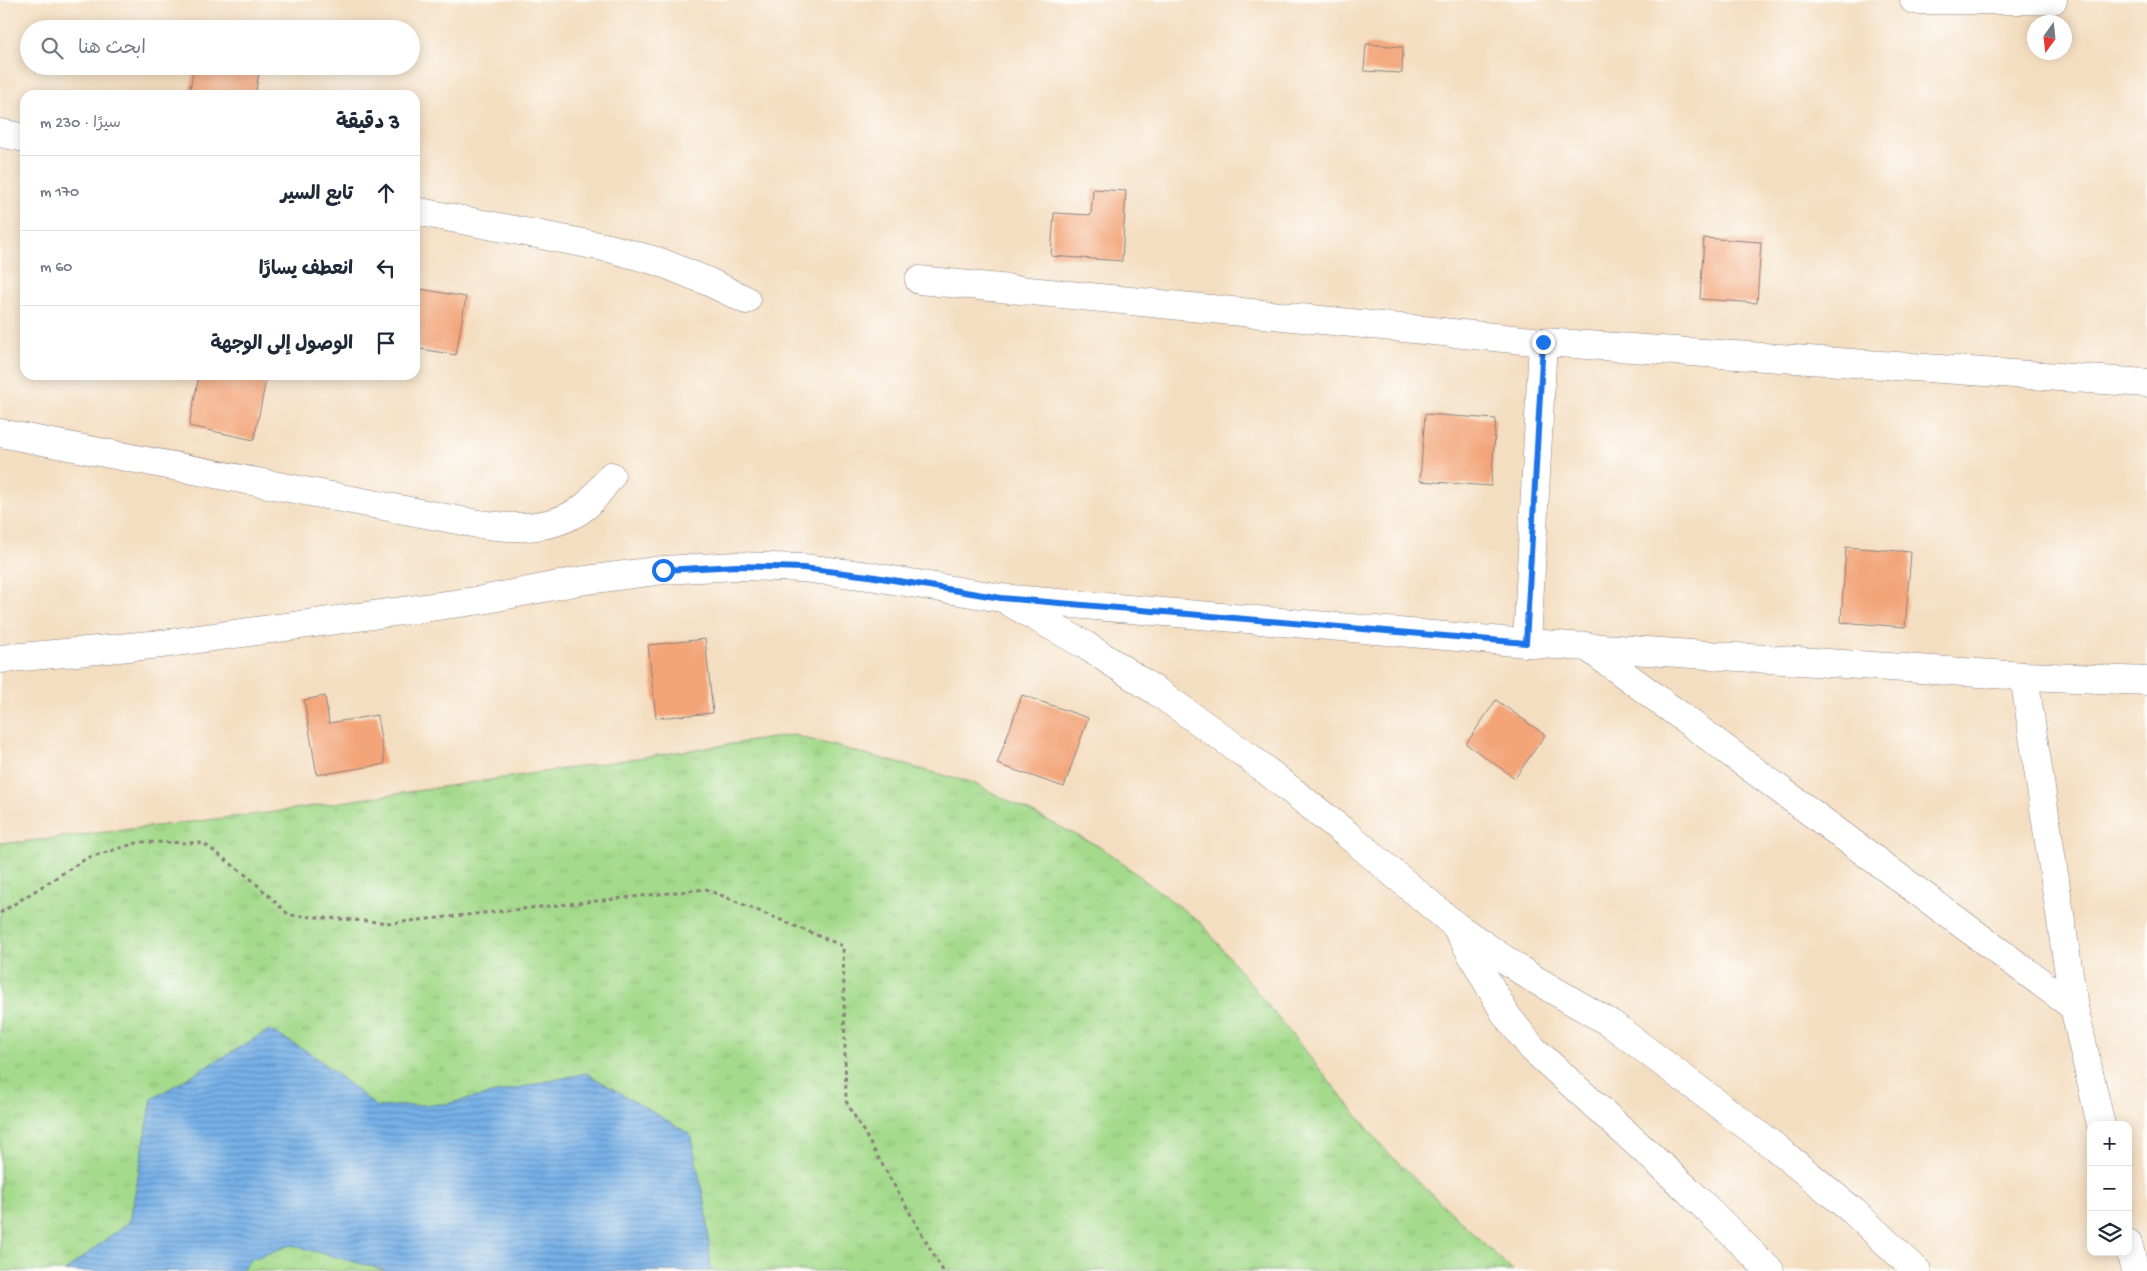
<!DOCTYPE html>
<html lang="ar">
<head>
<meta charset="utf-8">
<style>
	body { margin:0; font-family:"Gochi Hand","Playpen Sans Arabic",sans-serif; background:#f2f2f3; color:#1f2937; direction:rtl }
	.controls { position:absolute; right:15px; bottom:15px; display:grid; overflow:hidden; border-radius:10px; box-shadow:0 2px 12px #0003 }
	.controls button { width:45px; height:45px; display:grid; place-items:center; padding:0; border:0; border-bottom:1px solid #e0e1e3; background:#fff; color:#1f2937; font:25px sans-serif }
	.compass { position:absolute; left:2027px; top:15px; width:45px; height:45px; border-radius:50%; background:#fff; box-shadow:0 2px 12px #0003; rotate:195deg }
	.stop { position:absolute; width:15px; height:15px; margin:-11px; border:4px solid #1a73e8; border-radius:50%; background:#fff }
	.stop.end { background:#1a73e8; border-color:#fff; box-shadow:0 1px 5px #0008 }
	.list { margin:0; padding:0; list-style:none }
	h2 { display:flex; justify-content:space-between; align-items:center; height:65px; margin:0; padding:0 20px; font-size:21px }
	h2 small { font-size:16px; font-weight:400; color:#747a83 }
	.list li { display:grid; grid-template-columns:32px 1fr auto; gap:15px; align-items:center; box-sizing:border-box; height:75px; padding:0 20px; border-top:1px solid #e0e1e3 }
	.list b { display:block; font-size:19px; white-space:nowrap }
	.list em { font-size:16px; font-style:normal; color:#747a83 }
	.icon { flex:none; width:28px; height:28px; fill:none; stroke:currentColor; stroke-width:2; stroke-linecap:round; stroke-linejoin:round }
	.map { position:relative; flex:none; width:2147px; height:1271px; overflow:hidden; direction:ltr }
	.search { position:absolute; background:#fff; box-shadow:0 2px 12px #0003; left:20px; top:20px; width:400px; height:55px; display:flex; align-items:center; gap:12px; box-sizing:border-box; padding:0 18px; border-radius:28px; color:#747a83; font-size:19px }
	.panel { position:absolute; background:#fff; box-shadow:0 2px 12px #0003; left:20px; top:90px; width:400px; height:290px; border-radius:15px; direction:rtl }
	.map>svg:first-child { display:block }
	.grass { fill:url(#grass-tufts); stroke:#637e63 }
	.water { fill:url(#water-rules); stroke:#4c6991 }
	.building { fill:#f3a579 }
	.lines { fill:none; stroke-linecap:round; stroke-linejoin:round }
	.street-casing { stroke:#8b807e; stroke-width:29 }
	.path { stroke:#8b807e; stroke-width:3; stroke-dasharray:4 4; stroke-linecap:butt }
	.street { stroke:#fff; stroke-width:28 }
	.route { stroke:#1a73e8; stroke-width:6 }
</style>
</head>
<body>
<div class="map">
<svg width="2147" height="1271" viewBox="0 0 2147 1271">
	<defs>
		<pattern id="grass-tufts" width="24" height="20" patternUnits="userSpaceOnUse" patternTransform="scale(1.25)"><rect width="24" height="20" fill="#a4da8b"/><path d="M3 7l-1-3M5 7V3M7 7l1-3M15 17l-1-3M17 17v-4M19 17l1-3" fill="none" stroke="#8dbb79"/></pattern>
		<pattern id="water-rules" width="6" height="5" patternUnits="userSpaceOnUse" patternTransform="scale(1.25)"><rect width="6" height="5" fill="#76b0e7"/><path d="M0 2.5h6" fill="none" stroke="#608fbc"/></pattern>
	</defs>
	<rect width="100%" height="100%" fill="#fdfcf7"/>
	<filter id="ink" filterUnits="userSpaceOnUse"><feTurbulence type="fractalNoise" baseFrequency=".02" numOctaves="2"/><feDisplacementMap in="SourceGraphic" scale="10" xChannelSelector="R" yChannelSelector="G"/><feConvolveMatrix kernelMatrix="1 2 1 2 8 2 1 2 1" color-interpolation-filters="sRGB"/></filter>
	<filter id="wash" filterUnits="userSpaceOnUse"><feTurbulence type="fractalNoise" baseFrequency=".0096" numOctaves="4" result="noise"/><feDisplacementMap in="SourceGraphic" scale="20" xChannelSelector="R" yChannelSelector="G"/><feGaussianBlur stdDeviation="1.12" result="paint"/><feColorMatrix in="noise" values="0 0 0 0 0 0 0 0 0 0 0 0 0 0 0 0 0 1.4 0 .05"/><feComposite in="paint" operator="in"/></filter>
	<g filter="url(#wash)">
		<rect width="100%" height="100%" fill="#f4dec1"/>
		<polygon class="grass" points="793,735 973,783 1102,848 1202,924 1386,1151 1513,1271 0,1271 0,843 21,842 267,813"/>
		<polygon class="water" points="269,1030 312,1054 377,1107 446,1104 586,1073 690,1134 706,1209 711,1271 388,1271 291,1245 252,1259 240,1271 65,1271 130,1221 152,1099"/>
		<g id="blocks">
			<g class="building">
				<polygon points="1366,44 1403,47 1402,73 1364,71"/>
				<polygon points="194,66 260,67 255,95 189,95"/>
				<polygon points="1093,189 1126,191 1122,261 1051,256 1054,213 1091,215"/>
				<polygon points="1704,238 1761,242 1757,303 1700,299"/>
				<polygon points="415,288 466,297 456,355 415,348"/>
				<polygon points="199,375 240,375 266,380 254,440 189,426"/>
				<polygon points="1425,414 1496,419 1491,486 1420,481"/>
				<polygon points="1846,547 1911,552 1905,627 1841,622"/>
				<polygon points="705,639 713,713 656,718 648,645"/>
				<polygon points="1022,695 1088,718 1064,787 997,764"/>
				<polygon points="325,696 329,723 377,715 385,764 317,775 304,700"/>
				<polygon points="1496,700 1545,735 1515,778 1466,744"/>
			</g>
		</g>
	</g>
	<g filter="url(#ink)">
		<use href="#blocks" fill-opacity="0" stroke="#8b807e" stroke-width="1"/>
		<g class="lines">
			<defs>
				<g id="street">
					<polyline points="1914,0 2053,0"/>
					<polyline points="0,133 25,138"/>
					<polyline points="415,211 609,248 660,262 709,282 746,300"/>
					<polyline points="919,280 1543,342 2147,383"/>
					<path d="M0,433l478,91c38,5 76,7 108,-18 9,-8 17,-20 25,-30"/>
					<polyline points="1009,602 1085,645 1159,693 1249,757 1348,835 1456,926 1529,976 1610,1023 1775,1147 1853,1211 1917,1271"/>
					<polyline points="1527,643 1543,342"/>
					<polyline points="1586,646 2074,1007"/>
					<polyline points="0,659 162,644 482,600 579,581 663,570 737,566 803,568 869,576 1001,598 1527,643 2024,676 2147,681"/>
					<polyline points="2024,676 2074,1007 2101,1125"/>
					<polyline points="1458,930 1506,1015 1533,1049 1688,1190 1770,1271"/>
					<polyline points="2128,1243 2135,1271"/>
				</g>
			</defs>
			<use href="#street" class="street-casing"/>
			<polyline class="path" points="0,913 87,858 140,842 203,843 250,878 289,915 392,923 706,889 843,946 846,1101 943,1271"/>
			<use href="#street" class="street"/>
		</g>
	</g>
	<g class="lines" filter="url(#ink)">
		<polyline class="route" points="663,570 737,566 803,568 869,576 1001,598 1526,643 1543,342"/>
	</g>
</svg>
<div class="controls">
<button>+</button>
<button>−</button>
<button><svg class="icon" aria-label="layers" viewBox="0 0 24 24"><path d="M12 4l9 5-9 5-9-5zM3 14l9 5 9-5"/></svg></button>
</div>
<svg class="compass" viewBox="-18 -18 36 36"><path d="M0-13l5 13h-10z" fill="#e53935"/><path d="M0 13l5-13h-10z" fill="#747a83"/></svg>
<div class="stop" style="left:663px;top:570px"></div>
<div class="stop end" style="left:1543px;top:342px"></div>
<div class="search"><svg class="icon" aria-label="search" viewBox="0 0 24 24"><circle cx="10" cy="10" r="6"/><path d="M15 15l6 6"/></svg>ابحث هنا</div>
<section class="panel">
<h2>3 دقيقة<small>سيرًا · 230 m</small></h2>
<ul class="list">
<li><svg class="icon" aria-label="ahead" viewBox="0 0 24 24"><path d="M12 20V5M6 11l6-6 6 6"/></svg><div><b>تابع السير</b></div><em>170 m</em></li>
<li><svg class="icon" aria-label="left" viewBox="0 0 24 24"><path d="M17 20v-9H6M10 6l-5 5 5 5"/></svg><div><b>انعطف يسارًا</b></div><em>60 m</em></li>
<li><svg class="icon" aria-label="arrive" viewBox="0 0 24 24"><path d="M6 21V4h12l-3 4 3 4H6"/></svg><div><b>الوصول إلى الوجهة</b></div></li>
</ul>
</section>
</div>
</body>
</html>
